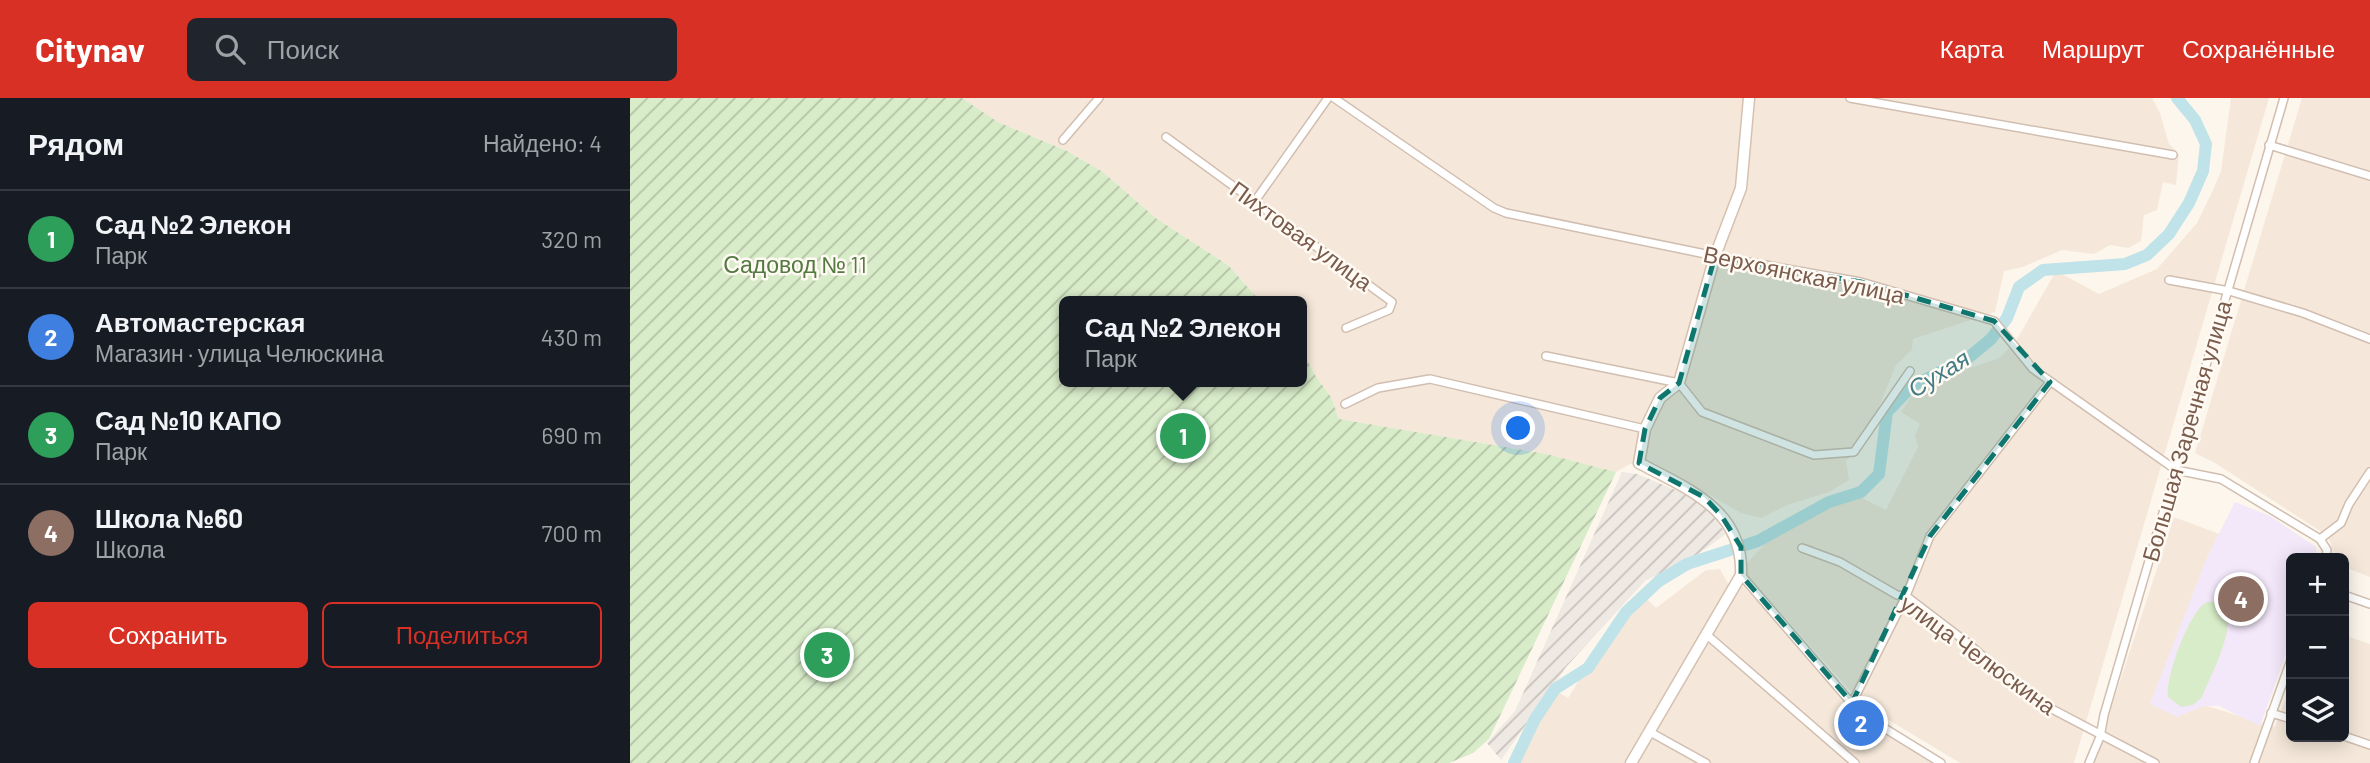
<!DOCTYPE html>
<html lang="ru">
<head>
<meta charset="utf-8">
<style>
	body { margin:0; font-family:Barlow,sans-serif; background:#20242c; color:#f1f3f6 }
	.controls { position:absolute; right:21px; bottom:21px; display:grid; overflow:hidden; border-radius:10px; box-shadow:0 4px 18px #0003 }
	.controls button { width:63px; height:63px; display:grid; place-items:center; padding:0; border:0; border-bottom:2px solid #363941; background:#171b24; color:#f1f3f6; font:35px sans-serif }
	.you { position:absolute; left:889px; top:331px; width:24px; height:24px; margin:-18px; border:5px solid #fff; border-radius:50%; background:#1a73e8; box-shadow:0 0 0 10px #1a73e833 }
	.badge { display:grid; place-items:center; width:46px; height:46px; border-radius:50%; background:#d93025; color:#fff; font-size:23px; font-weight:700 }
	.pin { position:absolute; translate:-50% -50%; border:4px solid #fff; box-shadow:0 2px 7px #0006 }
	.popup { position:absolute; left:429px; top:198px; width:248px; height:91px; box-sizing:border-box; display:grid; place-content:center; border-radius:10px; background:#171b24; filter:drop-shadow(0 2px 5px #0005); font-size:23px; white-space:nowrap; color:#9ea1a6 }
	.popup b { font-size:26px; color:#f1f3f6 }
	.popup::after { content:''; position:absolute; left:50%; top:100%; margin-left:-14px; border:14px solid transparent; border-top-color:#171b24 }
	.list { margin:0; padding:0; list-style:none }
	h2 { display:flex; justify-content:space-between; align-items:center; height:91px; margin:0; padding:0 28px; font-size:30px }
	h2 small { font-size:23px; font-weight:400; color:#9ea1a6 }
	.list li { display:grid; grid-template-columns:46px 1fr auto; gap:21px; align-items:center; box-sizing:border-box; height:98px; padding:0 28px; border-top:2px solid #363941 }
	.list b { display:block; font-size:26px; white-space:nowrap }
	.list p { margin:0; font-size:23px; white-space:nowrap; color:#9ea1a6 }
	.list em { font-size:23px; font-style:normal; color:#9ea1a6 }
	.actions { display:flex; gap:14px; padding:21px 28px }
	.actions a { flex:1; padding:16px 0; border:2px solid #d93025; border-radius:10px; text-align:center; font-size:24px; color:#d93025 }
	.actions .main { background:#d93025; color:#fff }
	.icon { flex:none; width:38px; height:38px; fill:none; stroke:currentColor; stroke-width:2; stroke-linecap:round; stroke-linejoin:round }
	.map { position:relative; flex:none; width:1740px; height:665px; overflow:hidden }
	header { display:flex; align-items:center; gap:42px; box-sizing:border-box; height:98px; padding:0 35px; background:#d93025; color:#fff }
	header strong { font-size:33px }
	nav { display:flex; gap:38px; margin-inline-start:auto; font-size:24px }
	.search { width:490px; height:63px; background:#20242c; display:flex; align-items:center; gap:18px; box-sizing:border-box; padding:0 24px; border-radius:10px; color:#9ea1a6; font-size:26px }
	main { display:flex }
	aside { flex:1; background:#171b24 }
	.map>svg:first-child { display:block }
	.residential { fill:#f5e8da }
	.industrial { fill:url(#industrial-furrows) }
	.education { fill:#f3e8fa }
	.grass { fill:#d8ecc9 }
	.garden { fill:url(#garden-furrows) }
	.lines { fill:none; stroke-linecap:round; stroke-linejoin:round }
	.river { stroke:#bfe3e8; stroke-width:12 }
	.street-casing { stroke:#d1beb0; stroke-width:10 }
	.secondary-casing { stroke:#d6c0b0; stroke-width:13 }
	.street { stroke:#fff; stroke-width:7 }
	.secondary { stroke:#fff; stroke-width:10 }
	.marked { fill:#0f766e; fill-opacity:0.2; stroke:#0f766e; stroke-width:5; stroke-dasharray:14 9; stroke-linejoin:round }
	.labels { text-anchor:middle; stroke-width:5; stroke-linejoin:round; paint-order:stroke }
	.street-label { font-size:23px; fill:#7a5c4d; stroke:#fffaf3 }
	.park-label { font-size:23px; fill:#537a41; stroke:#fffaf3 }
	.water-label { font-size:24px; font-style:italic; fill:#437c86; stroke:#fffaf3 }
</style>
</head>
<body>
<header>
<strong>Citynav</strong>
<div class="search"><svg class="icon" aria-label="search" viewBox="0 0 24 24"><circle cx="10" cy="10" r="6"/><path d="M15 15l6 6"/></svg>Поиск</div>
<nav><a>Карта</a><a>Маршрут</a><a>Сохранённые</a></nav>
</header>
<main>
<aside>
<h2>Рядом<small>Найдено: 4</small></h2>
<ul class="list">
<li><span class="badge" style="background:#2e9e5b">1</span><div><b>Сад №2 Элекон</b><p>Парк</p></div><em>320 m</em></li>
<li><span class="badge" style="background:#3f7fe0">2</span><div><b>Автомастерская</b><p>Магазин · улица Челюскина</p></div><em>430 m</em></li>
<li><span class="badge" style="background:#2e9e5b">3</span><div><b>Сад №10 КАПО</b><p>Парк</p></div><em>690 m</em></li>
<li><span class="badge" style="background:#8d6e63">4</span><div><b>Школа №60</b><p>Школа</p></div><em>700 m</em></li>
</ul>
<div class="actions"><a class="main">Сохранить</a><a>Поделиться</a></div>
</aside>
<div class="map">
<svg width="1740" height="665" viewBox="0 0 1740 665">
	<defs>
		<pattern id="industrial-furrows" width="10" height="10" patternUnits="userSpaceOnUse" patternTransform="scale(1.75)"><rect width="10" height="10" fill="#efe9e4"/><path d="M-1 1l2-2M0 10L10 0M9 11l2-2" fill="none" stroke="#c7c0bb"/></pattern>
		<pattern id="garden-furrows" width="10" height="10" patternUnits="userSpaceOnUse" patternTransform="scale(1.75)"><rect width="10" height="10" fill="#d8ecc9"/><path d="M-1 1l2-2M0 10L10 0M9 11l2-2" fill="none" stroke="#b4c2a5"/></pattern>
	</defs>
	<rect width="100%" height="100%" fill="#fdf6ec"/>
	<g class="residential">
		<polygon points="332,0 1522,0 1530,15 1539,46 1549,56 1546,87 1533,84 1527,112 1514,117 1511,143 1498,150 1480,147 1464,156 1432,152 1393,169 1374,173 1365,214 1283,241 1282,252 1266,267 1237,338 1216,363 1219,382 1199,394 1157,407 1131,420 1111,415 1024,365 1000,366 986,374 916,356 709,321 701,299 685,277 672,252 672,203 630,203 598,167 527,121 473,74 437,53 368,24"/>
		<polygon points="1601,0 1639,0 1444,665 1330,665 1232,606 1115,475 1115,467 1150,430 1228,398 1256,412 1288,349 1285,338 1290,326 1271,314 1281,299 1317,278 1369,260 1386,243 1426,173 1469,196 1527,171 1567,125 1584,90 1591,73"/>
		<polygon points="1672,0 1740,0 1740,479 1714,469 1714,460 1705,460 1700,443 1690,433 1585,365 1565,355"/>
		<polygon points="1544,419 1592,437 1571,606 1645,629 1661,587 1661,639 1714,639 1714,537 1740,546 1740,665 1463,665"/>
		<polygon points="1090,471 1099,487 994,665 883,665 925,592 938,600 976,539 1011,495 1026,510 1076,472"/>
		<polygon points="1112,487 1229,615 1307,665 1007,665"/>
	</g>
	<polygon class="industrial" points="992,374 1007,376 1072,403 1096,436 1068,456 1015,483 936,569 871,662 857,645 885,613"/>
	<polygon class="education" points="1605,404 1640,418 1686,449 1687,460 1661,460 1661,542 1630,628 1589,608 1573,608 1548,619 1520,606 1578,457"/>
	<path class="grass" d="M1577,504c46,-3 3,74 -5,95l-9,8 -12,2 -13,-10c-3,-19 22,-88 39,-95z"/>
	<polygon class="garden" points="0,0 332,0 368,24 437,53 473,74 527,121 598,167 630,203 434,203 434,284 672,284 672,252 685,277 701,299 709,321 916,356 986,374 859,641 843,655 819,665 0,665"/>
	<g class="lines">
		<polyline class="river" points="884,665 905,621 925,591 958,570 996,514 1029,483 1057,466 1128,443 1199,404 1231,394 1249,376 1257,314 1282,288 1338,260 1361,241 1377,220 1389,189 1413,172 1495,166 1517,157 1539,136 1559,105 1573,73 1576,46 1565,22 1547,0"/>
		<defs>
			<g id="street">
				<polyline points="704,0 864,110 876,115 1085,158 1231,184 1364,223 1403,271 1546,372 1591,381 1690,441 1697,452 1696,460"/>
				<polyline points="1220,0 1543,57"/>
				<polyline points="536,39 762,204 759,212 716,230"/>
				<polyline points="433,42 469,0"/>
				<polyline points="1639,47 1740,78"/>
				<polyline points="625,103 698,0"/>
				<polyline points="1539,182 1599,193 1673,215 1740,241"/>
				<polyline points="916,258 1049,285 1072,314 1184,357 1224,354 1280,273"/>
				<polyline points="715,306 748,290 800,281 1015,331"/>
				<polyline points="1690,441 1711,425 1719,406 1740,374"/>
				<polyline points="1172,450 1210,464 1267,497 1276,498 1339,546 1399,599 1525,665"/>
				<polyline points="1111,477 1230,615 1311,665"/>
				<polyline points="1714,497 1740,506"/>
				<polyline points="1077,537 1225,665"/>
				<polyline points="1222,605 1276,498 1300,438 1420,284"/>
				<polyline points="1641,615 1661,621"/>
				<polyline points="1020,634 1076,665"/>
				<polyline points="1714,638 1740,647"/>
				<polyline points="1459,665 1470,639 1474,617 1654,0"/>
				<polyline points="1624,665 1661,562"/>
			</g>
			<path id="secondary" d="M1001,665l110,-188c3,-65 -53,-86 -102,-112l6,-34 15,-31 19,-15 36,-127 26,-68 8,-90"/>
		</defs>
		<use href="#street" class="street-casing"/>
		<use href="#secondary" class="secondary-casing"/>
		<use href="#street" class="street"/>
		<use href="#secondary" class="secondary"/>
	</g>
	<path class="marked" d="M1085,158l146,26 133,39 56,61 -120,154 -78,167 -111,-128v-28l-20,-32 -17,-18 -65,-34 6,-34 15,-31 19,-15z"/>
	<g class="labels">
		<g class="street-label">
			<text transform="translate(671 138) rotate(36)" y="8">Пихтовая улица</text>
			<text transform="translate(1174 177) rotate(12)" y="8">Верхоянская улица</text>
			<text transform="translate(1557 333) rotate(-74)" y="8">Большая Заречная улица</text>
			<text transform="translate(1348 557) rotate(36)" y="8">улица Челюскина</text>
		</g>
		<g class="park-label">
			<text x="165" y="175">Садовод № 11</text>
		</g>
		<g class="water-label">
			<text transform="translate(1309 276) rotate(-32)" y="8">Сухая</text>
		</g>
	</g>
</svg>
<div class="controls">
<button>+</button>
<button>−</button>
<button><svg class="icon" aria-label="layers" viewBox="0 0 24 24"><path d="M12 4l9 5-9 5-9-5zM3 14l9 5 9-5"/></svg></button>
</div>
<div class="you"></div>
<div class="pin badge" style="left:553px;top:338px;background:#2e9e5b">1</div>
<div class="popup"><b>Сад №2 Элекон</b>Парк</div>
<div class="pin badge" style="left:1231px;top:625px;background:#3f7fe0">2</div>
<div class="pin badge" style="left:197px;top:557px;background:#2e9e5b">3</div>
<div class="pin badge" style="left:1611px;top:501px;background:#8d6e63">4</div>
</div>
</main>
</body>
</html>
